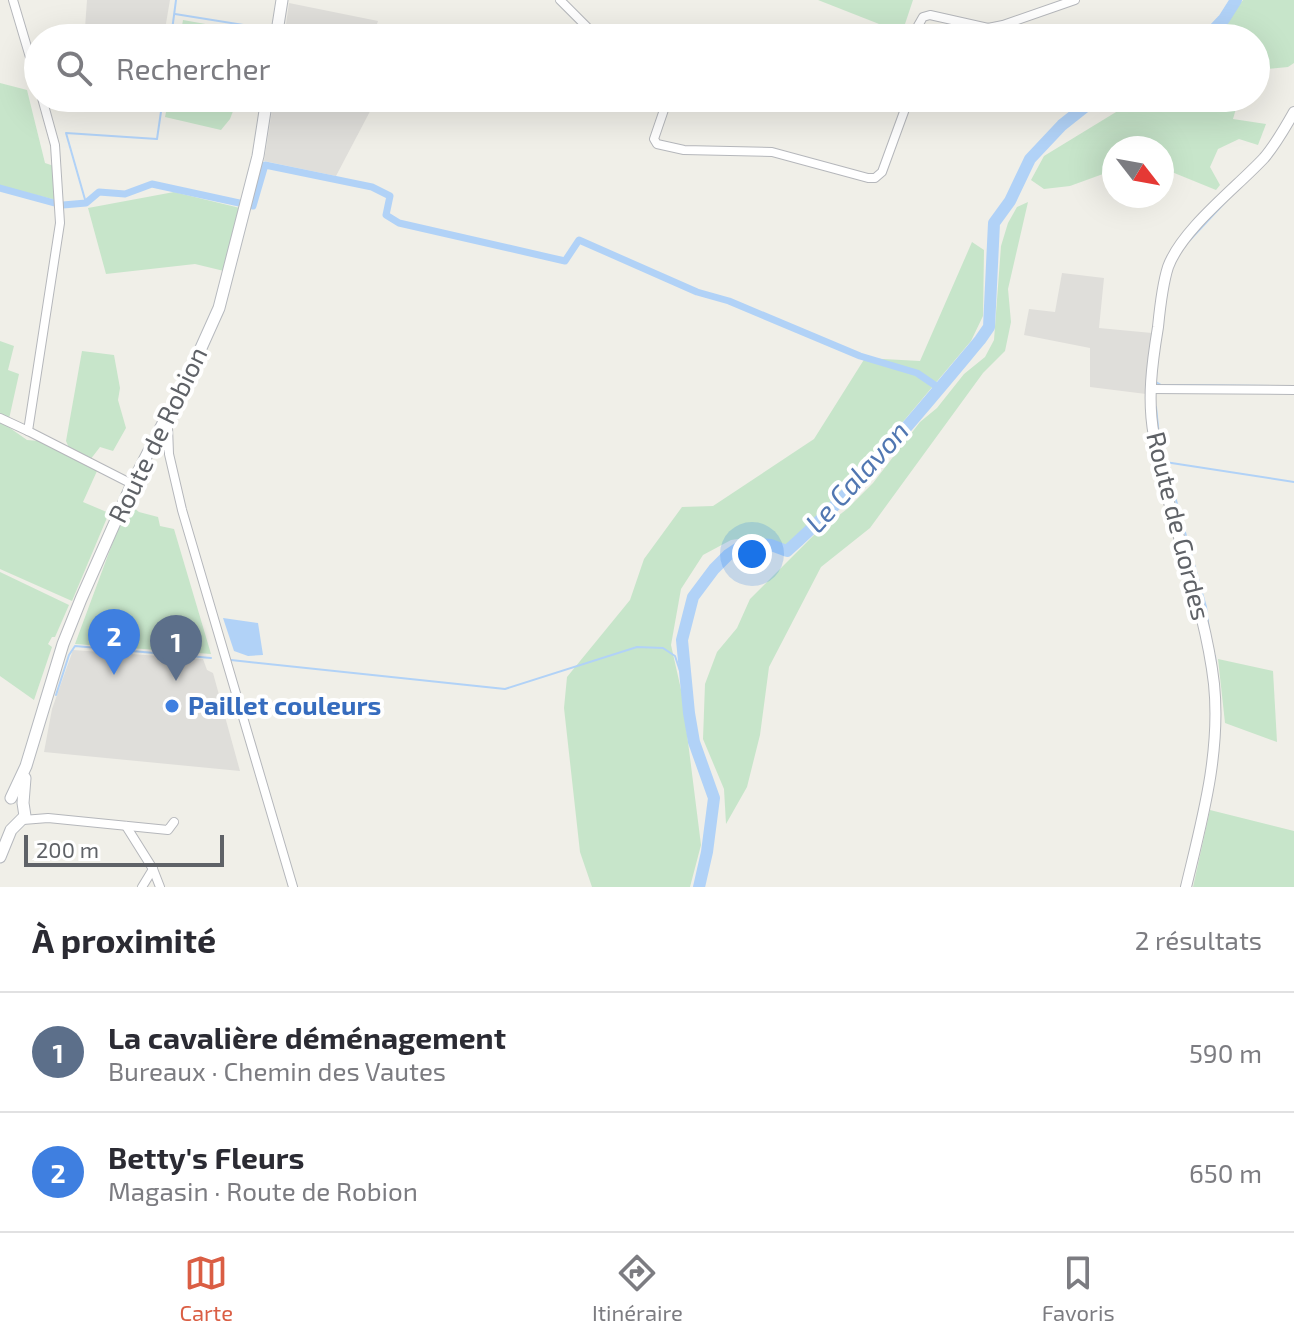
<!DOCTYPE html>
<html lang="fr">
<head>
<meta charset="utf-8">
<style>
	body { margin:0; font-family:"Exo 2",sans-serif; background:#f2f2f3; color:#2b2b33 }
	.compass { position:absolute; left:1102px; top:136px; width:72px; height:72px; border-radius:50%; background:#fff; box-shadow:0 8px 32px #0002; rotate:121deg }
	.scale { position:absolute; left:24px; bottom:20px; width:200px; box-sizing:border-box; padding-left:8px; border:4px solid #5f6267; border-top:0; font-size:22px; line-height:28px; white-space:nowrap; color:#5f6267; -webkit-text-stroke:6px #fff; paint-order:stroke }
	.you { position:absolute; left:752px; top:554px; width:28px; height:28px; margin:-20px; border:6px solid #fff; border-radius:50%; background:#1a73e8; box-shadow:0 0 0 12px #1a73e833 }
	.badge { display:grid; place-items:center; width:52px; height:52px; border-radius:50%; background:#da5e44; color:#fff; font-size:26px; font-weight:700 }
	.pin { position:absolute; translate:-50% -66px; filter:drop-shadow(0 2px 4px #0008) }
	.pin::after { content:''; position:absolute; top:42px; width:28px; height:24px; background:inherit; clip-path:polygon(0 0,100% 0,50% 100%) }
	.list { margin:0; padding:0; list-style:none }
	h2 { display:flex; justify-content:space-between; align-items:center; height:104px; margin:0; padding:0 32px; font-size:34px }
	h2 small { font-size:26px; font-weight:400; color:#7c7c81 }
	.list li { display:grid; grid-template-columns:52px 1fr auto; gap:24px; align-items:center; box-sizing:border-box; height:120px; padding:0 32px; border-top:2px solid #e1e1e2 }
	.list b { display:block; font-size:30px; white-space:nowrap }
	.list p { margin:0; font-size:26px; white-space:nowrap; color:#7c7c81 }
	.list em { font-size:26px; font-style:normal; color:#7c7c81 }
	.icon { flex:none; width:44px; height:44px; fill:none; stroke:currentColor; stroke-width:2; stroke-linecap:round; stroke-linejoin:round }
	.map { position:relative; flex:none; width:1294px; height:887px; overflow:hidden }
	.search { position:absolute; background:#fff; box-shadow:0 8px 32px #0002; left:24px; right:24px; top:24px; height:88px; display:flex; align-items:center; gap:20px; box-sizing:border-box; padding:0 28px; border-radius:44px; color:#7c7c81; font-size:30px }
	.sheet { height:344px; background:#fff }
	nav { display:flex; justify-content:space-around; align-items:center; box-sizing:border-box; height:112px; border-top:2px solid #e1e1e2; background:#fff; font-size:22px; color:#7c7c81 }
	nav a { display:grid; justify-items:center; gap:4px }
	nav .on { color:#da5e44 }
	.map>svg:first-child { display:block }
	.industrial { fill:#dfdeda }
	.green { fill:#c7e5ca }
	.water { fill:#b1d2f7 }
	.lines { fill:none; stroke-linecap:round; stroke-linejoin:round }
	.stream { stroke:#b1d2f7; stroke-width:2 }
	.canal { stroke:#b1d2f7; stroke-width:7 }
	.river { stroke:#b1d2f7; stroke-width:12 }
	.minor-casing { stroke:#b5b7bb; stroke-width:10 }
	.tertiary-casing { stroke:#b5b7bb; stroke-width:12 }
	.secondary-casing { stroke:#b6b9be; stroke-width:13 }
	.minor { stroke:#fff; stroke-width:8 }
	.tertiary { stroke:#fff; stroke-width:10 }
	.secondary { stroke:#fff; stroke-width:11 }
	.shop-dot { fill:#3f7fe0; stroke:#fff; stroke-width:3 }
	.labels { text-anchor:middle; stroke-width:8; stroke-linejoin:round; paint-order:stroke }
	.street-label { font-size:26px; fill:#5f6267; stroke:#fff }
	.shop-label { font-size:26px; font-weight:bold; fill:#366cbe; stroke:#fff; text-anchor:start }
	.water-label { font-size:28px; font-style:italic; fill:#5177b2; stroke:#fff }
</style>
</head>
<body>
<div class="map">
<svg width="1294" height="887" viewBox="0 0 1294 887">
	<rect width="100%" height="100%" fill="#f0efe8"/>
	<g class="industrial">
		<polygon points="87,0 170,0 164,35 85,28"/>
		<polygon points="289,3 378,21 372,38 284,38"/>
		<polygon points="274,98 377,98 336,176 264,161"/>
		<polygon points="1062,273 1104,278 1099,328 1152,333 1146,394 1090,387 1090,348 1024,335 1029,309 1055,312"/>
		<polygon points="73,650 203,659 207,670 213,673 240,771 44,752 52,709"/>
	</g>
	<g class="green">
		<polygon points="818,0 913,0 902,33"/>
		<polygon points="1243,0 1294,0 1294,63 1288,67 1256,70 1256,38 1212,38"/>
		<polygon points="183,20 267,35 266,38 180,38"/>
		<polygon points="0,83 27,90 45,163 54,166 56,200 0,186"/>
		<polygon points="169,98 238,98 230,119 221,130 165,117"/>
		<polygon points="1139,98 1239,98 1233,119 1266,124 1258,145 1239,139 1218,149 1210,167 1220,185 1216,190 1162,168 1162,148 1114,148 1114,170 1070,186 1044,189 1031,180 1044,156"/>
		<polygon points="174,192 240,208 224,271 195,264 106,274 88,208"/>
		<polygon points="1028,202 1008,289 1011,322 1005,351 983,373 870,528 821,567 769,667 760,735 747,787 726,824 724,789 703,739 705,684 717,652 737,628 750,599 815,534 847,509 873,483 920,422 937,408 964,374 985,357 994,340 1001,246 1008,223 1017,207"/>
		<polygon points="972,242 984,250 983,316 971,341 891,436 787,548 774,541 751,537 731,540 703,555 681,589 671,645 682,694 701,845 690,887 592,887 580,852 564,708 567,677 630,600 644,559 682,507 713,506 814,439 865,358 920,361"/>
		<polygon points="0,341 14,346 8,370 19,374 9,419 0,415"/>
		<polygon points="82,351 114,355 120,388 118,400 126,428 113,451 100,447 90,460 70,450 66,441"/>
		<polygon points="0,421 27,440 39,441 97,471 83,502 109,513 72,601 0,569"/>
		<polygon points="130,505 139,512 158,517 160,526 174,529 211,654 75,644 124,512"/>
		<polygon points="0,572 69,605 55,637 52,637 48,644 52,647 34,700 0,676"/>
		<polygon points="1218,659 1273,671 1277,742 1225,723"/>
		<polygon points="1210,810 1294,831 1294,887 1193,887"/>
	</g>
	<polygon class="water" points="223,618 258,623 263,655 248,656 234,651"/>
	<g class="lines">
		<g class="stream">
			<polyline points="175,14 268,29"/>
			<polyline points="171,38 176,0"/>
			<polyline points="86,203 66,133 157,139 163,98"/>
			<polyline points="1188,242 1227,200"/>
			<polyline points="1156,382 1161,385 1277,386"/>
			<polyline points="1156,407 1159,436"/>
			<polyline points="1163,454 1206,607 1209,630"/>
			<polyline points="1165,462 1294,482"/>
			<polyline points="1215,656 1216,669"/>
			<polyline points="231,660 505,689 637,647 663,648 675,656 680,671 686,674"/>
			<polyline points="56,695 69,655 75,646 211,658"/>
		</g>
		<g class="canal">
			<polyline points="0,188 58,204"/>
			<polyline points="63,205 86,203 99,192 125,194 152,184 253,206 265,165 372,187 390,196 386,215 399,223 565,261 579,240 697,292 729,301 860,356 917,373 939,388"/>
		</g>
		<g class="river">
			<polyline points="1206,38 1224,19 1236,0"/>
			<path d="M699,887l8,-35 7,-54 -20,-56 -5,-29 -7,-73 11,-43 21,-28 14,-14 18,-12 25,2 16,6c71,-63 132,-138 193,-211l9,-13 5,-104 16,-22 20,-42 32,-34 34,-27"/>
		</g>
		<defs>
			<g id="minor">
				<polyline points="13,0 38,84"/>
				<polyline points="560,0 598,38"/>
				<polyline points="911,38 923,17 930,15 988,28 1003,25 1075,0"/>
				<polyline points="42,98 55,145 60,223 28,431 132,484"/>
				<polyline points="668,98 654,139 657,144 684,150 772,152 868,178 875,178 882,172 909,98"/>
				<polyline points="1151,389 1294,390"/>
				<polyline points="0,418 28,431"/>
				<polyline points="164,423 168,427 169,454 182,510 293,887"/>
				<polyline points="23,820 48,818 168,830 174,822"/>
				<polyline points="126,826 153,869 160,887"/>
				<polyline points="142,887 153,869"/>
			</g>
			<path id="tertiary" d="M1186,887c16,-67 35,-134 28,-203 -10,-86 -46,-164 -60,-248 -7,-36 -2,-73 4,-109 2,-20 4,-41 10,-60 14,-38 68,-79 96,-109 12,-14 21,-30 30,-46"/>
			<g id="secondary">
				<polyline points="276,38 282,0"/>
				<polyline points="11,798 26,766 63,644 81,599 132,484 197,357 219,308 258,156 267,98"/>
				<polyline points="0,857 11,830 25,816 23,803 25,778"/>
			</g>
		</defs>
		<use href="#minor" class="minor-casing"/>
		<use href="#tertiary" class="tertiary-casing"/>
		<use href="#secondary" class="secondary-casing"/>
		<use href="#minor" class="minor"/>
		<use href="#tertiary" class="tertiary"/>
		<use href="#secondary" class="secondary"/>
	</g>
	<circle class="shop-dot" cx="172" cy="706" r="8"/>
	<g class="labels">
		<g class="street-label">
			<text transform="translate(158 435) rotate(-64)" y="9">Route de Robion</text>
			<text transform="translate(1178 526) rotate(76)" y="9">Route de Gordes</text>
		</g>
		<g class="shop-label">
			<text x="188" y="715">Paillet couleurs</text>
		</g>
		<g class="water-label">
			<text transform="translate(857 477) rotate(-48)" y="10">Le Calavon</text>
		</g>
	</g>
</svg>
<svg class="compass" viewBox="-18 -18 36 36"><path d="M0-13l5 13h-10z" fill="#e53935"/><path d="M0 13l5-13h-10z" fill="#7c7c81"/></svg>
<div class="scale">200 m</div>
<div class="you"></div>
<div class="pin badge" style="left:176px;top:681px;background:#5c6f8a">1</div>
<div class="pin badge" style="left:114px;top:675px;background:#3f7fe0">2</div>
<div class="search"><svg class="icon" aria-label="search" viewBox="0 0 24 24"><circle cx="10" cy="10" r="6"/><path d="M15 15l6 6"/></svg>Rechercher</div>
</div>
<section class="sheet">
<h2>À proximité<small>2 résultats</small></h2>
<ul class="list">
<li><span class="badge" style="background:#5c6f8a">1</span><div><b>La cavalière déménagement</b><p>Bureaux · Chemin des Vautes</p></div><em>590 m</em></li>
<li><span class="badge" style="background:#3f7fe0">2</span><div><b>Betty's Fleurs</b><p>Magasin · Route de Robion</p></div><em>650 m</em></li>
</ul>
</section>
<nav>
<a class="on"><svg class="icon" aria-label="map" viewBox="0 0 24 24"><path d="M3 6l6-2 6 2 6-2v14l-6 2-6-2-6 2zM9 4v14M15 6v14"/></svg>Carte</a>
<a><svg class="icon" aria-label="directions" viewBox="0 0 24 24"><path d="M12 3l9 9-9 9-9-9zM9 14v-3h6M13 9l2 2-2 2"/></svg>Itinéraire</a>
<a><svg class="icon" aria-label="saved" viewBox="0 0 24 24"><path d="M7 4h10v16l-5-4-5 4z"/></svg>Favoris</a>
</nav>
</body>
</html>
